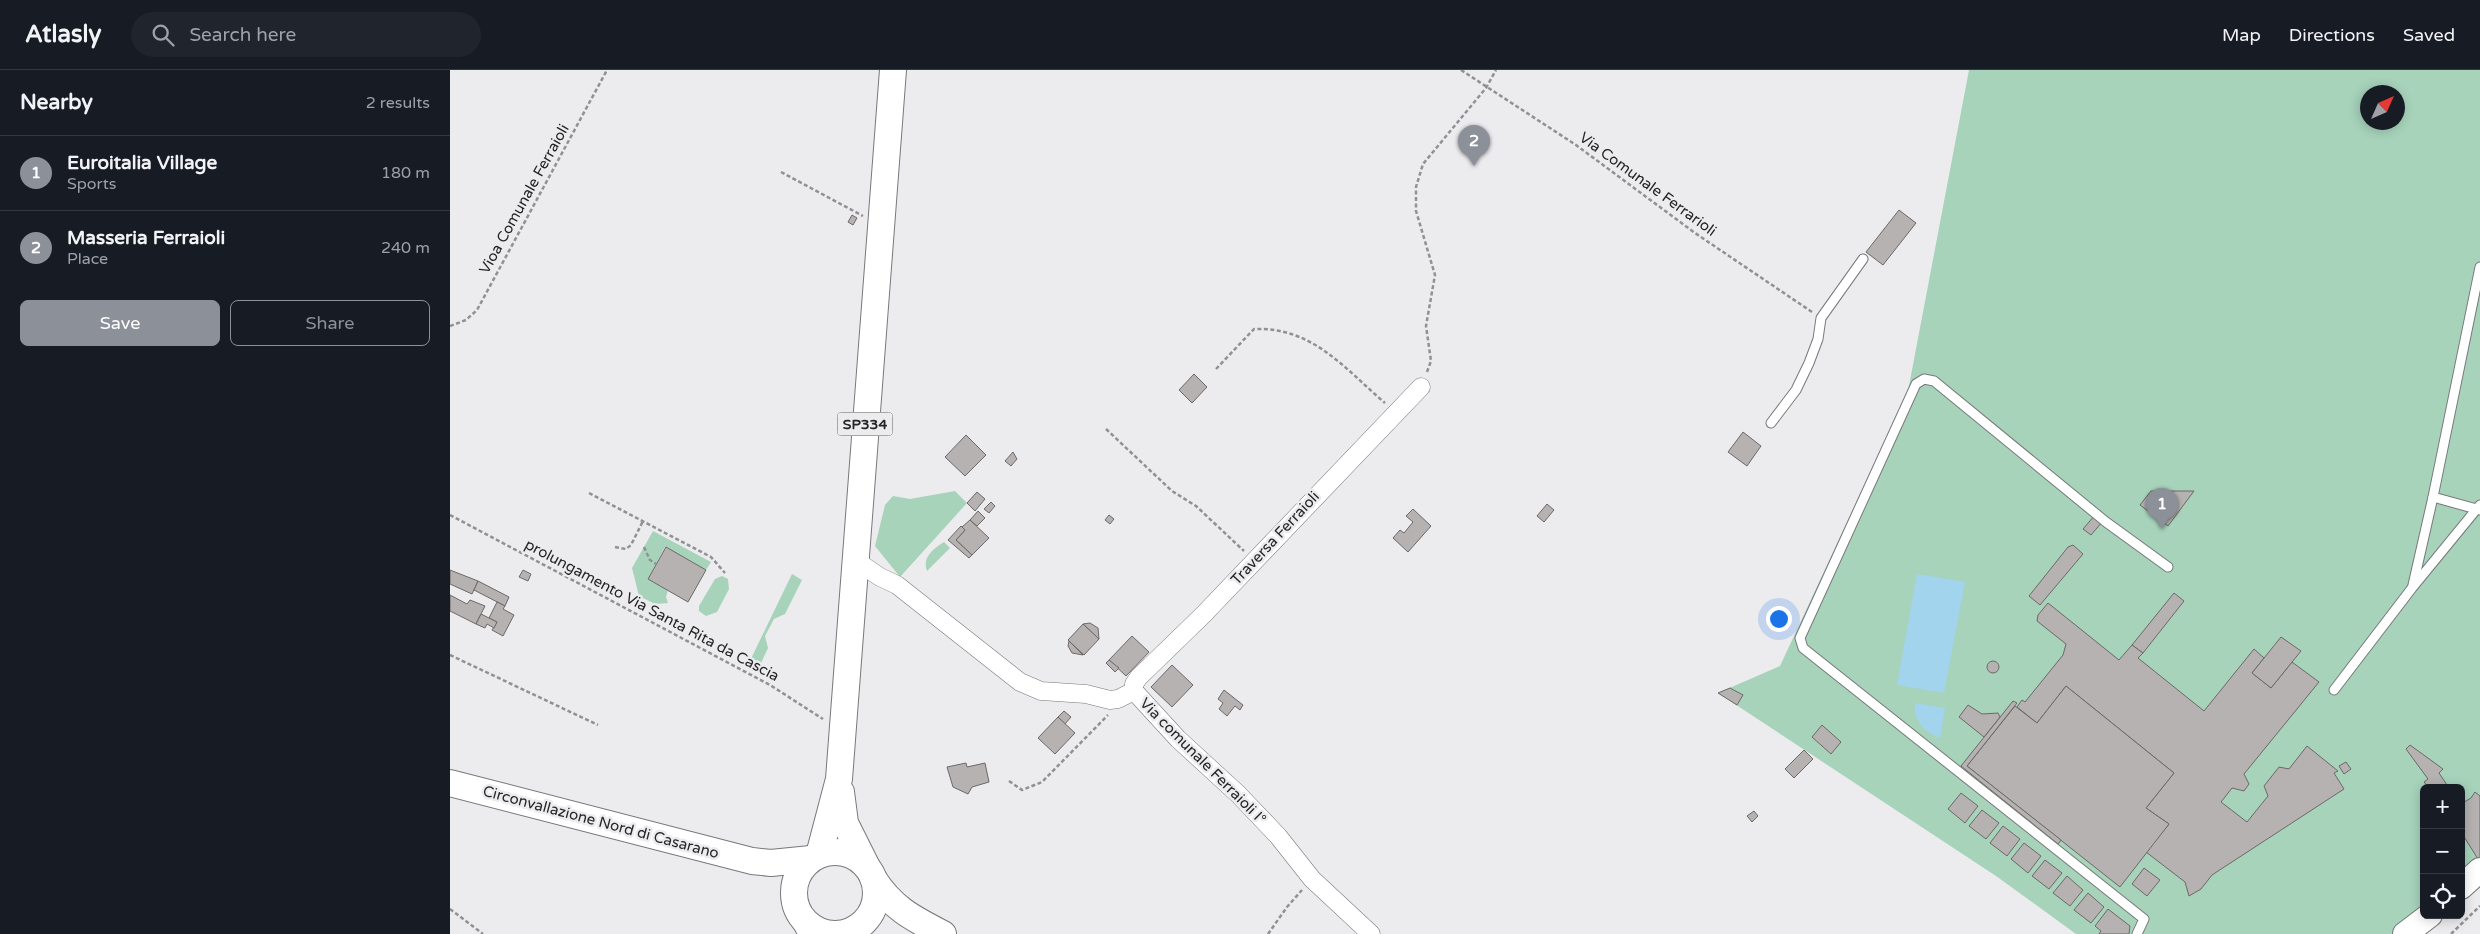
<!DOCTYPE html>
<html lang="en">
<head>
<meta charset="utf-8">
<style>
	body { margin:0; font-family:"Varela Round",sans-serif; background:#20242c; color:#f1f3f6 }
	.controls { position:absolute; right:15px; bottom:15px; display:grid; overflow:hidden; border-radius:8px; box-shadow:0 2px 12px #0003 }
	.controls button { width:45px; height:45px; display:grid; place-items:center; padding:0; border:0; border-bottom:1px solid #363941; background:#171b24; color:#f1f3f6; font:25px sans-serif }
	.compass { position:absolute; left:1910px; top:15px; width:45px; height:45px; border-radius:50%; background:#171b24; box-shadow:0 2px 12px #0003; rotate:45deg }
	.you { position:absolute; left:1328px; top:548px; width:18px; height:18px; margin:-12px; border:4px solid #fff; border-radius:50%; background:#1a73e8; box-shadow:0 0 0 8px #1a73e833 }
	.badge { display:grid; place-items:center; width:32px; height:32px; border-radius:50%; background:#8c9099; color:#fff; font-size:16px; font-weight:700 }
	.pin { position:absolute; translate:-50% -41px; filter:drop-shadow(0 1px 2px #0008) }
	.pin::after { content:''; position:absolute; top:26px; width:18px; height:15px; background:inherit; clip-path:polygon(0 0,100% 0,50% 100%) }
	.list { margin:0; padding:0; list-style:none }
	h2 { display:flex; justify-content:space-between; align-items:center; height:65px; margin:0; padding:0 20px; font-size:21px }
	h2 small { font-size:16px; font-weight:400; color:#9ea1a6 }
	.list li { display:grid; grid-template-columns:32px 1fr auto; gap:15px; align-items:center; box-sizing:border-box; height:75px; padding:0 20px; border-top:1px solid #363941 }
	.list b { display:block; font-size:19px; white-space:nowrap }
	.list p { margin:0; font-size:16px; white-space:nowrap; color:#9ea1a6 }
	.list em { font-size:16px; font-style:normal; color:#9ea1a6 }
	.actions { display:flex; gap:10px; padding:15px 20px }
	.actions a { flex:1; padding:11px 0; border:1px solid #8c9099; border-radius:8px; text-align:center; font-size:18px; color:#8c9099 }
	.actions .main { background:#8c9099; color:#fff }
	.icon { flex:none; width:28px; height:28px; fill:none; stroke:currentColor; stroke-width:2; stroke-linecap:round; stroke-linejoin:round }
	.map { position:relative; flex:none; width:2030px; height:864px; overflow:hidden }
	header { display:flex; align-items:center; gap:30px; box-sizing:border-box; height:70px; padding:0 25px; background:#171b24; border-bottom:1px solid #363941 }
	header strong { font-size:24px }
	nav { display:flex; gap:28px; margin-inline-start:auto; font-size:18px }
	.search { width:350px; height:45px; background:#20242c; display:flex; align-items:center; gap:12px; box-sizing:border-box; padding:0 18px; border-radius:28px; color:#9ea1a6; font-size:19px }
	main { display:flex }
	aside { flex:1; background:#171b24 }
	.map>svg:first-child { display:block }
	.green { fill:#a7d3bb; fill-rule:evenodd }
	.water { fill:#a2d4ed }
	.building { fill:#b5b2b1; stroke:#6c6968 }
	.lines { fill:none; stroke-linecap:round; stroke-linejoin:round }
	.lane-casing { stroke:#77787a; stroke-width:11 }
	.street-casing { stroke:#77787a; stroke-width:19 }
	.secondary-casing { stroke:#77787a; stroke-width:26 }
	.primary-casing { stroke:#77787a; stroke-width:28 }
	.path { stroke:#919193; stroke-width:2.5; stroke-dasharray:4 2.5; stroke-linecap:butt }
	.lane { stroke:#fff; stroke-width:9 }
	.street { stroke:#fff; stroke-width:18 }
	.secondary { stroke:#fff; stroke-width:24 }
	.primary { stroke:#fff; stroke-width:26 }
	.labels { text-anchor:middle; stroke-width:5; stroke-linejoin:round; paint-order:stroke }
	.shield { fill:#ececef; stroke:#616162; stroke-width:1 }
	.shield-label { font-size:14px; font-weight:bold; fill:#252526 }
	.street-label { font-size:15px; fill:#252526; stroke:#ececef }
</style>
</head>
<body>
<header>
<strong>Atlasly</strong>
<div class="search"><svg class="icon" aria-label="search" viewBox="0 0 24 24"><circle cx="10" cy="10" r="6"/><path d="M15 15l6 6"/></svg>Search here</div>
<nav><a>Map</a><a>Directions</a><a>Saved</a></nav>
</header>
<main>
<aside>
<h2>Nearby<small>2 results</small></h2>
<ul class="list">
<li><span class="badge">1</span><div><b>Euroitalia Village</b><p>Sports</p></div><em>180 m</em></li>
<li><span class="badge">2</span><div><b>Masseria Ferraioli</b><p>Place</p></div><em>240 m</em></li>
</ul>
<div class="actions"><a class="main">Save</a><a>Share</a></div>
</aside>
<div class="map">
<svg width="2030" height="864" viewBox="0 0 2030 864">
	<rect width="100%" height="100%" fill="#ececef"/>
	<g class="green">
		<path d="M1519,0h511v786l-4,9 -15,13v-90h-37v123l-33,23h-315l-80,-58 -278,-183 62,-27 128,-275zM1918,22h30v30h-30z"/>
		<polygon points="505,421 517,433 450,507 425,476 435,435 443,426 460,429"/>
		<polygon points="203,461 261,492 256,500 215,477 198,509 218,520 216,527 218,533 205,534 189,526 182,498"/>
		<path d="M494,472l6,6 -23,23c-5,-14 6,-22 17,-29z"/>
		<polygon points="342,504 352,510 335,544 324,549 315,566 318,578 307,602 297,597"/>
		<polygon points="272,506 278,509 279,519 267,542 256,546 249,541 249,536 265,509"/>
	</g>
	<g class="water">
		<polygon points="1467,504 1515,512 1494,623 1447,615"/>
		<path d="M1465,633l30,5 -5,30c-16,-6 -27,-18 -25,-35z"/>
	</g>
	<g class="building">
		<polygon points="1449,140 1466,153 1433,195 1416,182"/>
		<polygon points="402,145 407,148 403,155 398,152"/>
		<polygon points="744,304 757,317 742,333 729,320"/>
		<polygon points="1293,362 1311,376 1297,396 1278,382"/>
		<polygon points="516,365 536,385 515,406 495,387"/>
		<polygon points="563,382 567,389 561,396 555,391"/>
		<polygon points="1701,421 1744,421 1718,456 1690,435"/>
		<polygon points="527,422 535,429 525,441 517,433"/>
		<polygon points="541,432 545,436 539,443 534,439"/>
		<polygon points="1097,434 1104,440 1094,452 1087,446"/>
		<polygon points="963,439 981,456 958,482 943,468 950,460 954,463 963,452 956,446"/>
		<polygon points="528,441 535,448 527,456 520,450"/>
		<polygon points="659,445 664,449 660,454 655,450"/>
		<polygon points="1645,445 1653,451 1641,465 1633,459"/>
		<polygon points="520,450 539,468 522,485 506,470 515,460 512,457"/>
		<polygon points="511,456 515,460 506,470 522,485 519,488 498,470"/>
		<polygon points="1623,475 1633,484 1590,535 1579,526 1618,477"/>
		<polygon points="216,477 256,500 238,532 198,509"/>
		<polygon points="0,500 28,511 22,524 0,514"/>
		<polygon points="73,500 81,504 78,511 69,507"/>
		<polygon points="28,511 59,527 55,536 24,520"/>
		<polygon points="1724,523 1734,531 1693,583 1682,575"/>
		<polygon points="0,525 17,534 20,530 35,536 26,554 0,541"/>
		<polygon points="47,532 55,536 53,539 64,545 53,566 42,560 47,552 39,548"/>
		<polygon points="1598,533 1669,590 1682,575 1693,583 1688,588 1754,641 1804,579 1814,588 1802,603 1821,618 1842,592 1869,612 1794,704 1799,714 1794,721 1782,718 1771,732 1797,752 1818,726 1814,716 1829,697 1839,699 1857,676 1888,701 1884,703 1894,719 1762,805 1751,819 1739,826 1735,812 1696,782 1719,754 1696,738 1724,703 1616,616 1587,653 1567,637 1572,630 1575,632 1613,585 1616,574 1587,551 1588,545"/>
		<polygon points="31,544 47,552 44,558 37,554 35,558 26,554"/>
		<polygon points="640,553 648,558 649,569 633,554"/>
		<polygon points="633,554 649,569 634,585 618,570"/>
		<polygon points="682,566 699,582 676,606 659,590"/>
		<polygon points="1831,567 1851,581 1821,618 1802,603"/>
		<polygon points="619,571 633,585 622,583 618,576"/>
		<polygon points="659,590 669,598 665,602 656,593"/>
		<circle cx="1543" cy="597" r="6"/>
		<polygon points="722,595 743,615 722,637 701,617"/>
		<polygon points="1616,616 1724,703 1696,738 1719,754 1670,817 1517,696 1565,636 1587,653"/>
		<polygon points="1280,618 1293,625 1287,635 1268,623"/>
		<polygon points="774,620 793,635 790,640 785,636 777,646 769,639 773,633 768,629"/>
		<polygon points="1563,631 1567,633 1517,696 1611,770 1608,774 1511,696"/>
		<polygon points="1518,635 1532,644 1548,643 1550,647 1534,667 1509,647"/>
		<polygon points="614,641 621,647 615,654 608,647"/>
		<polygon points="608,647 625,663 605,684 588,668"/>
		<polygon points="1372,655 1391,672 1381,684 1362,667"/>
		<polygon points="1960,675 1993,699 1989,703 1999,718 1979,718 1974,712 1978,709 1956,679"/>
		<polygon points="1354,680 1363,689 1344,708 1335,699"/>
		<polygon points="1896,692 1901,699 1894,704 1889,696"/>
		<polygon points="516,693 517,697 535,693 539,712 522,717 518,724 503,717 497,697"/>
		<polygon points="2025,722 2030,726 2030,787 2028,789 2011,762 2011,734 2021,728"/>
		<polygon points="1511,723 1528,736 1515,753 1498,739"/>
		<polygon points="1532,740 1549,753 1536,769 1519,756"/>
		<polygon points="1304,741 1308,746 1302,752 1297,746"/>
		<polygon points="1553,756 1570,769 1557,786 1540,773"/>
		<polygon points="1574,773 1591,786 1578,803 1561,789"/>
		<polygon points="1595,790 1612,803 1599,819 1582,806"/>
		<polygon points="1694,798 1710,810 1697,826 1682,814"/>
		<polygon points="1617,806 1633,820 1620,836 1603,823"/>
		<polygon points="1638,823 1654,837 1641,853 1624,840"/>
		<polygon points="1658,839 1680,856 1679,864 1649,864 1651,861 1645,856"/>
	</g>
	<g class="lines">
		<defs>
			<g id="lane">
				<polyline points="2030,197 1983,427 2030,440"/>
				<polyline points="1321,353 1346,320 1359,293 1368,269 1371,248 1413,189"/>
				<polyline points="1963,515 1983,427"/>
				<polyline points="1884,620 1962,518 2030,435"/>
				<polyline points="1687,864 1694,849 1353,578 1350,568 1466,314 1474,309 1484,311 1656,452 1718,497"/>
			</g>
			<g id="street">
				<polyline points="405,490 430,507 447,515 570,612 591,621 636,624 660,630 668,629 684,621 728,669 788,724 828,766 862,809 921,864"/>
				<polyline points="684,621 684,614 689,607 753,545 971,317"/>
			</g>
			<g id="secondary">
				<polyline points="2011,817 2030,800"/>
				<polyline points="352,847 361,864"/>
				<polyline points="402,864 408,856"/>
				<polyline points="1955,864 1980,845"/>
			</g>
			<g id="primary">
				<polyline points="0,713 302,791 321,793 361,789"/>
				<polyline points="391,722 395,753 417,797"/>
				<circle cx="385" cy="823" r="41"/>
				<polyline points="369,785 389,709 443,0"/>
				<path d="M423,808c19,30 39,40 70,56"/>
			</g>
		</defs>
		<use href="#lane" class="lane-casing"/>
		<use href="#street" class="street-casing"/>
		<use href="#secondary" class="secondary-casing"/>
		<use href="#primary" class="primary-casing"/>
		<g class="path">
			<polyline points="1011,0 1126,75 1245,163 1362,242"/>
			<polyline points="331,102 413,146"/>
			<polyline points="0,256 16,250 27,240 157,0"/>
			<path d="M766,299l38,-40c59,-2 90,39 131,74"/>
			<polyline points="977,302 981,291 976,256 985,205 966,141 966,117 973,94 1036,18 1046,0"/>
			<polyline points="656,359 722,421 746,436 794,481"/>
			<polyline points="139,423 261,487 275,503"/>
			<polyline points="0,445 320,615 373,649"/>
			<polyline points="165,477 176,479 181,475 193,451"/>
			<polyline points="194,477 200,490 206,494"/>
			<polyline points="0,585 148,655"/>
			<polyline points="559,711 572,720 592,712 658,645"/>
			<polyline points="0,839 33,864"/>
			<polyline points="818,864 837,837 852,820"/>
			<polyline points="2001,864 2030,836"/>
		</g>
		<use href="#lane" class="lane"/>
		<use href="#street" class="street"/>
		<use href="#secondary" class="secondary"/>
		<use href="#primary" class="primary"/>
	</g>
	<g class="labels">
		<rect class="shield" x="387.5" y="342.5" width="55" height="23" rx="4"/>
		<g class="shield-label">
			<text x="415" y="359">SP334</text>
		</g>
		<g class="street-label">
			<text transform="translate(1198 114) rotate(36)" y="5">Via Comunale Ferrarioli</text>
			<text transform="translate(74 129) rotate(-61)" y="5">Vioa Comunale Ferraioli</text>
			<text transform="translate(825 468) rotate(-47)" y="5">Traversa Ferraioli</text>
			<text transform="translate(202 540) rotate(28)" y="5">prolungamento Via Santa Rita da Cascia</text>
			<text transform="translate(753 691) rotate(45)" y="5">Via comunale Ferraioli I°</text>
			<text transform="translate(151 752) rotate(15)" y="5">Circonvallazione Nord di Casarano</text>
		</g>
	</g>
</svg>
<div class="controls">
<button>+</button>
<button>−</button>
<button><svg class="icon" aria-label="locate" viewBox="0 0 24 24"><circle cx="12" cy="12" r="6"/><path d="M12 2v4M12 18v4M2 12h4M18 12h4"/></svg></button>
</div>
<svg class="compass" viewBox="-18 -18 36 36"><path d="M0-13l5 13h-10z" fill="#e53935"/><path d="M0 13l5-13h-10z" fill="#9ea1a6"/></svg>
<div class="you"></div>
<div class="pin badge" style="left:1712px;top:459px">1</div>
<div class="pin badge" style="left:1024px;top:96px">2</div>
</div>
</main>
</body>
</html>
